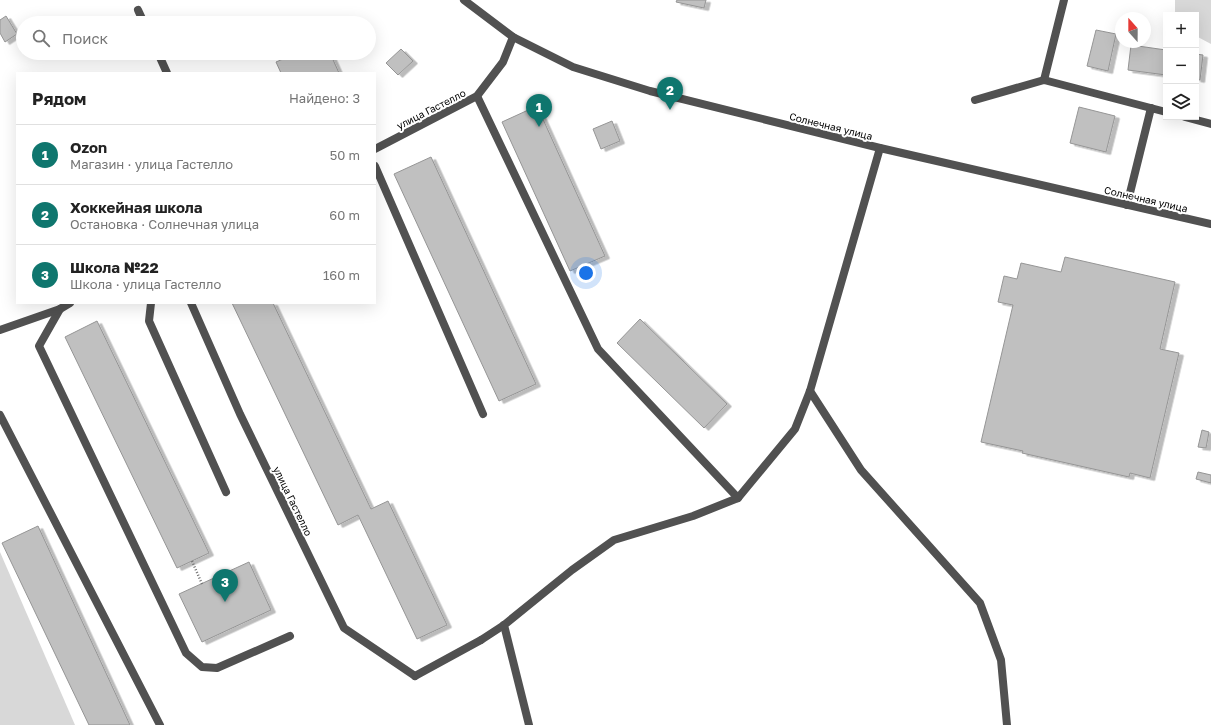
<!DOCTYPE html>
<html lang="ru">
<head>
<meta charset="utf-8">
<style>
	body { margin:0; font-family:"Golos Text",sans-serif; background:#f2f2f2; color:#222 }
	.controls { position:absolute; right:12px; top:12px; display:grid; overflow:hidden; border-radius:0px; box-shadow:0 4px 16px #0002 }
	.controls button { width:36px; height:36px; display:grid; place-items:center; padding:0; border:0; border-bottom:1px solid #e0e0e0; background:#fff; color:#222; font:20px sans-serif }
	.compass { position:absolute; left:1115px; top:12px; width:36px; height:36px; border-radius:50%; background:#fff; box-shadow:0 4px 16px #0002; rotate:339deg }
	.you { position:absolute; left:586px; top:273px; width:14px; height:14px; margin:-10px; border:3px solid #fff; border-radius:50%; background:#1a73e8; box-shadow:0 0 0 6px #1a73e833 }
	.badge { display:grid; place-items:center; width:26px; height:26px; border-radius:50%; background:#0f766e; color:#fff; font-size:13px; font-weight:700 }
	.pin { position:absolute; translate:-50% -33px; filter:drop-shadow(0 1px 2px #0008) }
	.pin::after { content:''; position:absolute; top:21px; width:14px; height:12px; background:inherit; clip-path:polygon(0 0,100% 0,50% 100%) }
	.list { margin:0; padding:0; list-style:none }
	h2 { display:flex; justify-content:space-between; align-items:center; height:52px; margin:0; padding:0 16px; font-size:17px }
	h2 small { font-size:13px; font-weight:400; color:#767676 }
	.list li { display:grid; grid-template-columns:26px 1fr auto; gap:12px; align-items:center; box-sizing:border-box; height:60px; padding:0 16px; border-top:1px solid #e0e0e0 }
	.list b { display:block; font-size:15px; white-space:nowrap }
	.list p { margin:0; font-size:13px; white-space:nowrap; color:#767676 }
	.list em { font-size:13px; font-style:normal; color:#767676 }
	.icon { flex:none; width:22px; height:22px; fill:none; stroke:currentColor; stroke-width:2; stroke-linecap:round; stroke-linejoin:round }
	.map { position:relative; flex:none; width:1211px; height:725px; overflow:hidden }
	.search { position:absolute; background:#fff; box-shadow:0 4px 16px #0002; left:16px; top:16px; width:360px; height:44px; display:flex; align-items:center; gap:10px; box-sizing:border-box; padding:0 14px; border-radius:22px; color:#767676; font-size:15px }
	.panel { position:absolute; background:#fff; box-shadow:0 4px 16px #0002; left:16px; top:72px; width:360px; height:232px; border-radius:0px }
	.map>svg:first-child { display:block }
	.green { fill:#d8d8d8 }
	.building { fill:#c0c0c0; stroke:#959595; filter:url(#shadow) }
	.lines { fill:none; stroke-linecap:round; stroke-linejoin:round }
	.path { stroke:#737373; stroke-width:2.5; stroke-dasharray:1 2; stroke-linecap:butt }
	.service { stroke:#515151; stroke-width:8 }
	.minor { stroke:#515151; stroke-width:8 }
	.tertiary { stroke:#515151; stroke-width:8 }
	.labels { text-anchor:middle; stroke-width:4; stroke-linejoin:round; paint-order:stroke }
	.street-label { font-size:10px; fill:#000; stroke:#fff }
</style>
</head>
<body>
<div class="map">
<svg width="1211" height="725" viewBox="0 0 1211 725">
	<defs>
		<filter id="shadow"><feDropShadow dx="4.5" dy="2.5" stdDeviation="0" flood-color="#0004"/></filter>
	</defs>
	<rect width="100%" height="100%" fill="#fff"/>
	<g class="green">
		<polygon points="1175,0 1211,0 1211,44 1196,36 1196,15 1175,15"/>
		<polygon points="0,552 75,725 0,725"/>
	</g>
	<g class="building">
		<polygon points="677,0 706,0 704,8 676,2"/>
		<polygon points="6,16 17,34 5,42 0,33 0,20"/>
		<polygon points="1096,30 1116,34 1108,71 1087,66"/>
		<polygon points="1131,45 1166,50 1166,75 1128,70"/>
		<polygon points="401,49 413,61 398,75 386,63"/>
		<polygon points="297,53 330,53 339,73 281,73 276,62"/>
		<polygon points="1196,54 1203,55 1200,80 1196,79"/>
		<polygon points="537,106 605,256 570,271 502,122"/>
		<polygon points="1079,107 1115,116 1106,152 1070,143"/>
		<polygon points="612,121 620,141 601,149 593,129"/>
		<polygon points="431,157 536,384 499,401 394,174"/>
		<polygon points="1065,257 1175,282 1160,349 1179,353 1150,478 1130,473 1129,477 1022,453 1023,451 981,442 1013,305 998,302 1004,276 1017,279 1021,263 1061,272"/>
		<polygon points="232,303 273,303 371,509 388,501 447,625 417,639 358,515 338,525"/>
		<polygon points="640,319 727,404 704,428 617,343"/>
		<polygon points="97,321 209,553 177,568 65,337"/>
		<polygon points="1202,430 1209,432 1206,448 1198,447"/>
		<polygon points="1198,472 1211,475 1211,483 1196,479"/>
		<polygon points="38,526 130,725 89,725 2,543"/>
		<polygon points="249,562 271,610 202,642 179,594"/>
	</g>
	<g class="lines">
		<polyline class="path" points="192,561 202,584"/>
		<g class="service">
			<polyline points="138,10 144,23"/>
			<polyline points="158,53 167,73"/>
			<polyline points="1044,80 1064,0"/>
			<polyline points="477,96 598,349 738,498"/>
			<polyline points="975,100 1044,80 1166,112"/>
			<polyline points="1185,117 1211,124"/>
			<polyline points="375,166 483,414"/>
			<polyline points="1127,205 1151,108"/>
			<polyline points="810,391 861,470 980,603 1001,660 1007,725"/>
			<polyline points="415,676 481,640"/>
		</g>
		<g class="minor">
			<polyline points="375,149 477,96 503,62 513,37"/>
			<polyline points="151,303 149,321 226,492"/>
			<polyline points="191,303 240,414 344,628 415,676"/>
			<polyline points="60,309 39,346 186,653 202,667 217,668 290,636"/>
			<polyline points="0,330 60,309 70,303"/>
			<polyline points="0,415 160,725"/>
			<polyline points="504,625 529,725"/>
			<polyline points="481,640 504,625 572,570 614,540 693,516 738,498 795,429 810,391 880,148"/>
		</g>
		<polyline class="tertiary" points="464,0 513,37 573,67 650,91 880,148 1211,224"/>
	</g>
	<g class="labels">
		<g class="street-label">
			<text transform="translate(431 109) rotate(-27)" y="4">улица Гастелло</text>
			<text transform="translate(831 126) rotate(14)" y="4">Солнечная улица</text>
			<text transform="translate(1146 199) rotate(13)" y="4">Солнечная улица</text>
			<text transform="translate(293 501) rotate(64)" y="4">улица Гастелло</text>
		</g>
	</g>
</svg>
<div class="controls">
<button>+</button>
<button>−</button>
<button><svg class="icon" aria-label="layers" viewBox="0 0 24 24"><path d="M12 4l9 5-9 5-9-5zM3 14l9 5 9-5"/></svg></button>
</div>
<svg class="compass" viewBox="-18 -18 36 36"><path d="M0-13l5 13h-10z" fill="#e53935"/><path d="M0 13l5-13h-10z" fill="#767676"/></svg>
<div class="you"></div>
<div class="pin badge" style="left:539px;top:127px">1</div>
<div class="pin badge" style="left:670px;top:110px">2</div>
<div class="pin badge" style="left:225px;top:602px">3</div>
<div class="search"><svg class="icon" aria-label="search" viewBox="0 0 24 24"><circle cx="10" cy="10" r="6"/><path d="M15 15l6 6"/></svg>Поиск</div>
<section class="panel">
<h2>Рядом<small>Найдено: 3</small></h2>
<ul class="list">
<li><span class="badge">1</span><div><b>Ozon</b><p>Магазин · улица Гастелло</p></div><em>50 m</em></li>
<li><span class="badge">2</span><div><b>Хоккейная школа</b><p>Остановка · Солнечная улица</p></div><em>60 m</em></li>
<li><span class="badge">3</span><div><b>Школа №22</b><p>Школа · улица Гастелло</p></div><em>160 m</em></li>
</ul>
</section>
</div>
</body>
</html>
